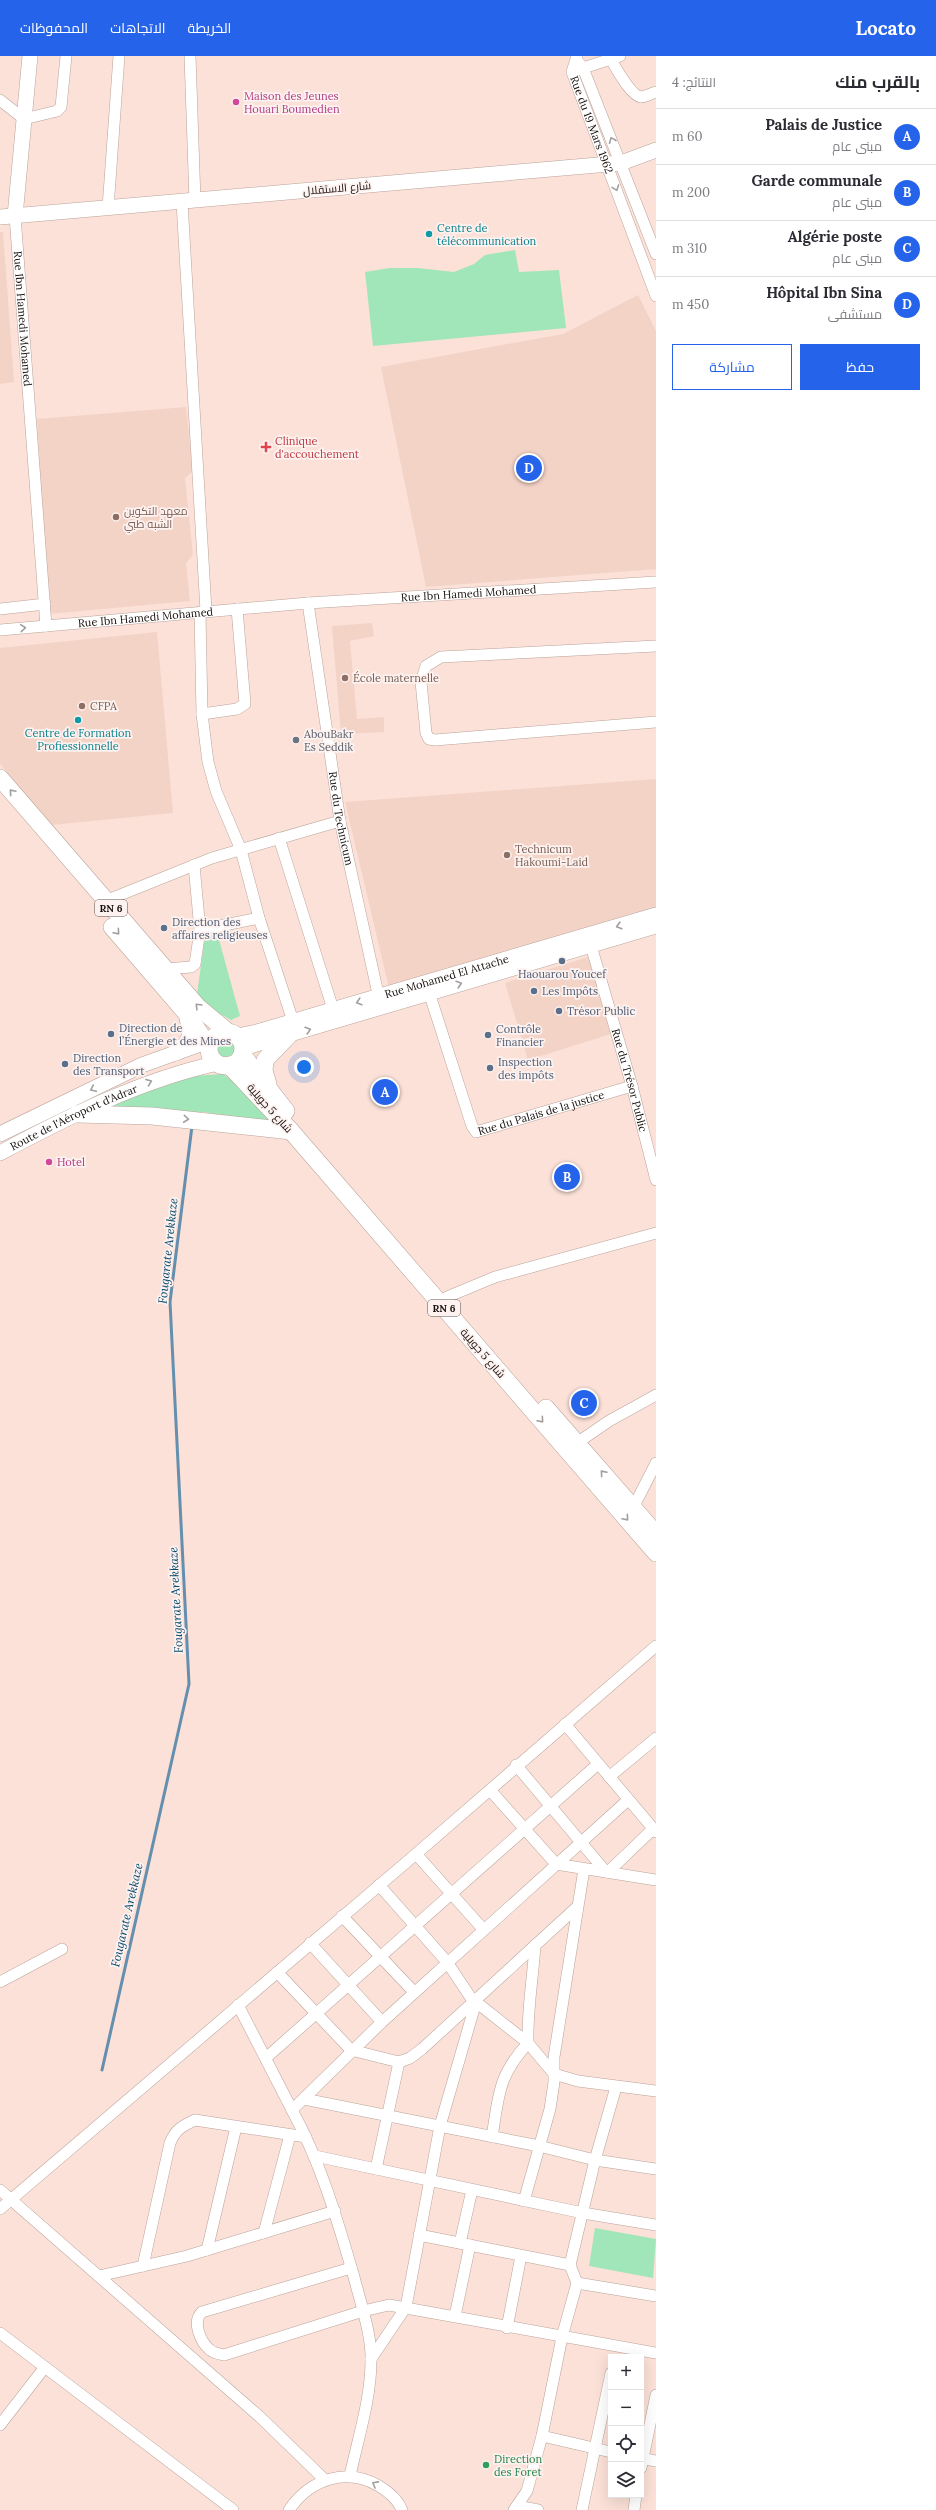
<!DOCTYPE html>
<html lang="ar">
<head>
<meta charset="utf-8">
<style>
	body { margin:0; font-family:Lora,Cairo,serif; background:#f7f7f7; color:#2b2b33; direction:rtl }
	.controls { position:absolute; right:12px; bottom:12px; display:grid; overflow:hidden; border-radius:0px; box-shadow:0 4px 16px #0002 }
	.controls button { width:36px; height:36px; display:grid; place-items:center; padding:0; border:0; border-bottom:1px solid #e1e1e2; background:#fff; color:#2b2b33; font:20px sans-serif }
	.you { position:absolute; left:304px; top:1011px; width:14px; height:14px; margin:-10px; border:3px solid #fff; border-radius:50%; background:#1a73e8; box-shadow:0 0 0 6px #1a73e833 }
	.badge { display:grid; place-items:center; width:26px; height:26px; border-radius:50%; background:#2563eb; color:#fff; font-size:13px; font-weight:700 }
	.pin { position:absolute; translate:-50% -50%; border:2px solid #fff; box-shadow:0 1px 4px #0006 }
	.list { margin:0; padding:0; list-style:none }
	h2 { display:flex; justify-content:space-between; align-items:center; height:52px; margin:0; padding:0 16px; font-size:17px }
	h2 small { font-size:13px; font-weight:400; color:#7c7c81 }
	.list li { display:grid; grid-template-columns:26px 1fr auto; gap:12px; align-items:center; box-sizing:border-box; height:56px; padding:0 16px; border-top:1px solid #e1e1e2 }
	.list b { display:block; font-size:15px; white-space:nowrap }
	.list p { margin:0; font-size:13px; white-space:nowrap; color:#7c7c81 }
	.list em { font-size:13px; font-style:normal; color:#7c7c81 }
	.actions { display:flex; gap:8px; padding:12px 16px }
	.actions a { flex:1; padding:9px 0; border:1px solid #2563eb; border-radius:0px; text-align:center; font-size:14px; color:#2563eb }
	.actions .main { background:#2563eb; color:#fff }
	.icon { flex:none; width:22px; height:22px; fill:none; stroke:currentColor; stroke-width:2; stroke-linecap:round; stroke-linejoin:round }
	.map { position:relative; flex:none; width:656px; height:2454px; overflow:hidden; direction:ltr }
	header { display:flex; align-items:center; gap:24px; box-sizing:border-box; height:56px; padding:0 20px; background:#2563eb; color:#fff }
	header strong { font-size:19px }
	nav { display:flex; gap:22px; margin-inline-start:auto; font-size:14px }
	main { display:flex }
	aside { flex:1; background:#fff }
	.map>svg:first-child { display:block }
	.built { fill:#f4d3c7 }
	.green { fill:#a1e6b8 }
	.lines { fill:none; stroke-linecap:round; stroke-linejoin:round }
	.stream { stroke:#658fae; stroke-width:3 }
	.street-casing { stroke:#baa39a; stroke-width:12 }
	.secondary-casing { stroke:#baa39a; stroke-width:16 }
	.primary-casing { stroke:#baa39a; stroke-width:18 }
	.street { stroke:#fff; stroke-width:11 }
	.secondary { stroke:#fff; stroke-width:15 }
	.primary { stroke:#fff; stroke-width:17 }
	.oneway { stroke:#a29f9e }
	.hotel-dot { fill:#d1479c; stroke:#fdf2ef; stroke-width:1.5 }
	.culture-dot { fill:#0f9aa8; stroke:#fdf2ef; stroke-width:1.5 }
	.health-dot { fill:#e0444e; stroke:#fdf2ef; stroke-width:1.5 }
	.education-dot { fill:#8d6e63; stroke:#fdf2ef; stroke-width:1.5 }
	.worship-dot { fill:#6b7280; stroke:#fdf2ef; stroke-width:1.5 }
	.service-dot { fill:#5c6f8a; stroke:#fdf2ef; stroke-width:1.5 }
	.leisure-dot { fill:#2e9e5b; stroke:#fdf2ef; stroke-width:1.5 }
	.labels { text-anchor:middle; stroke-width:3.5; stroke-linejoin:round; paint-order:stroke }
	.shield { fill:#fdf2ef; stroke:#5c5350; stroke-width:1 }
	.shield-label { font-size:10px; font-weight:bold; fill:#170f0c }
	.hotel-label { font-size:11px; fill:#b23c85; stroke:#fdf2ef; text-anchor:start }
	.street-label { font-size:11px; fill:#170f0c; stroke:#fdf2ef }
	.culture-label { font-size:11px; fill:#0d838f; stroke:#fdf2ef; text-anchor:start }
	.health-label { font-size:11px; fill:#be3a42; stroke:#fdf2ef; text-anchor:start }
	.education-label { font-size:11px; fill:#785e54; stroke:#fdf2ef; text-anchor:start }
	.worship-label { font-size:11px; fill:#5b616d; stroke:#fdf2ef; text-anchor:start }
	.service-label { font-size:11px; fill:#4e5e75; stroke:#fdf2ef; text-anchor:start }
	.leisure-label { font-size:11px; fill:#27864d; stroke:#fdf2ef; text-anchor:start }
	.water-label { font-size:12px; font-style:italic; fill:#05496e; stroke:#fdf2ef }
</style>
</head>
<body>
<header>
<strong>Locato</strong>
<nav><a>الخريطة</a><a>الاتجاهات</a><a>المحفوظات</a></nav>
</header>
<main>
<aside>
<h2>بالقرب منك<small>النتائج: 4</small></h2>
<ul class="list">
<li><span class="badge">A</span><div><b>Palais de Justice</b><p>مبنى عام</p></div><em>60 m</em></li>
<li><span class="badge">B</span><div><b>Garde communale</b><p>مبنى عام</p></div><em>200 m</em></li>
<li><span class="badge">C</span><div><b>Algérie poste</b><p>مبنى عام</p></div><em>310 m</em></li>
<li><span class="badge">D</span><div><b>Hôpital Ibn Sina</b><p>مستشفى</p></div><em>450 m</em></li>
</ul>
<div class="actions"><a class="main">حفظ</a><a>مشاركة</a></div>
</aside>
<div class="map">
<svg width="656" height="2454" viewBox="0 0 656 2454">
	<rect width="100%" height="100%" fill="#fbe1d8"/>
	<g class="built">
		<polygon points="0,176 3,176 14,326 0,328"/>
		<polygon points="638,239 656,275 656,513 426,531 381,311 563,278"/>
		<polygon points="186,351 193,415 185,422 193,499 186,507 190,545 49,558 37,363"/>
		<polygon points="372,567 374,580 350,585 357,663 384,661 384,676 341,678 332,570"/>
		<polygon points="157,576 173,757 52,769 0,708 0,592"/>
		<polygon points="656,723 656,852 389,932 345,746"/>
		<polygon points="588,901 611,978 528,1004 505,927"/>
	</g>
	<g class="green">
		<polygon points="515,194 519,216 559,214 566,272 373,290 365,216 390,212 418,212 454,216 474,208 485,199"/>
		<polygon points="218,880 240,960 231,964 213,954 197,938 205,881"/>
		<circle cx="226" cy="993" r="9"/>
		<polygon points="223,1018 242,1031 281,1070 204,1056 92,1055 193,1020"/>
		<polygon points="595,2172 656,2183 653,2222 589,2210"/>
	</g>
	<g class="lines">
		<polyline class="stream" points="102,2014 189,1628 170,1246 192,1070"/>
		<defs>
			<g id="street">
				<polyline points="190,0 195,145"/>
				<path id="s1" d="M577,0l-5,16 84,224"/>
				<polyline points="577,4 583,12 656,198"/>
				<path d="M611,4c6,9 19,35 30,37 4,0 11,-4 15,-5"/>
				<polyline points="577,14 620,0"/>
				<polyline points="0,44 24,63 57,55 61,51 66,0"/>
				<polyline points="182,146 206,555"/>
				<polyline points="108,152 119,0"/>
				<path id="s2" d="M15,160l31,410 262,-23 348,-21"/>
				<path id="s3" d="M308,547l32,218 40,182"/>
				<polyline points="0,553 45,548"/>
				<polyline points="200,556 202,658 208,706 216,735 241,794 259,862 293,965"/>
				<polyline points="0,574 46,570"/>
				<polyline points="656,590 441,601 426,610 421,626 426,677 429,683 435,684 656,666"/>
				<polyline points="202,658 237,653 245,648 237,553"/>
				<polyline points="279,782 333,953"/>
				<polyline points="105,845 212,802 340,765"/>
				<polyline points="200,874 259,862"/>
				<path id="s4" d="M589,883l43,147 24,94"/>
				<polyline points="165,913 191,911 195,908 200,874 194,809"/>
				<path id="s5" d="M427,930l45,140 4,6 156,-46"/>
				<polyline points="447,1241 495,1221 656,1177"/>
				<polyline points="571,1391 609,1365 656,1339"/>
				<polyline points="633,1452 656,1407"/>
				<polyline points="565,1668 656,1776"/>
				<polyline points="516,1709 606,1816"/>
				<polyline points="609,1721 656,1682"/>
				<polyline points="490,1734 556,1808 656,1824"/>
				<polyline points="608,1816 653,1773"/>
				<polyline points="342,1860 414,1936"/>
				<polyline points="483,1873 416,1798 656,1590"/>
				<polyline points="310,1887 382,1966"/>
				<polyline points="277,1916 351,1994 399,2006 410,2002 422,1993 577,1851"/>
				<polyline points="0,1926 62,1893"/>
				<polyline points="476,1946 528,1987 554,2018 578,2025 656,2035"/>
				<polyline points="238,1949 292,2054"/>
				<polyline points="267,2001 598,1708"/>
				<polyline points="304,2043 539,2090 595,2104 656,2113"/>
				<path d="M492,2081c7,-43 6,-61 36,-94 -1,-33 5,-65 7,-98"/>
				<polyline points="315,2100 583,2157 656,2169"/>
				<polyline points="376,2113 399,2006"/>
				<polyline points="0,2134 260,2361 325,2424"/>
				<polyline points="524,2145 550,2053 554,2026 554,2001 584,1813"/>
				<polyline points="0,2153 416,1798"/>
				<polyline points="264,2177 290,2079"/>
				<polyline points="419,2179 570,2209"/>
				<polyline points="460,2187 472,2134"/>
				<polyline points="207,2194 236,2071"/>
				<path d="M143,2210l27,-123c5,-13 12,-17 25,-23l111,17"/>
				<path d="M351,2212l-149,44c-10,9 -2,29 7,37 4,4 10,5 15,6l139,-44 26,-6 267,48"/>
				<polyline points="99,2220 187,2200 335,2155"/>
				<polyline points="577,2227 656,2240"/>
				<polyline points="455,2260 470,2189"/>
				<polyline points="507,2272 521,2200"/>
				<polyline points="0,2277 233,2454"/>
				<polyline points="371,2303 406,2251 440,2070 476,1946 473,1945 447,1906 379,1829"/>
				<polyline points="0,2369 45,2311"/>
				<polyline points="542,2380 611,2396"/>
				<polyline points="641,2402 656,2405"/>
				<polyline points="641,2412 656,2339"/>
				<path d="M350,2420c8,-38 21,-77 21,-116 1,-24 -11,-59 -17,-83 -17,-58 -33,-114 -62,-167l90,-88 246,-222"/>
				<polyline points="517,2450 538,2454"/>
				<path d="M289,2454c21,-31 57,-43 90,-24 10,6 19,14 23,24"/>
				<polyline points="514,2454 527,2435 542,2380 562,2281 577,2227 570,2209 595,2104 616,2031"/>
				<polyline points="582,2454 611,2317"/>
				<polyline points="634,2454 636,2439"/>
			</g>
			<g id="secondary">
				<polyline points="15,160 30,0"/>
				<polyline points="0,161 621,107 656,94"/>
				<path id="s6" d="M237,980l20,-4 399,-117"/>
				<polyline points="243,992 656,870"/>
				<polyline points="0,1078 142,1009 206,986"/>
				<path id="s7" d="M0,1097c69,-37 141,-73 218,-90"/>
			</g>
			<g id="primary">
				<polyline points="0,722 198,951 228,976"/>
				<polyline points="112,871 187,958 209,991"/>
				<circle cx="226" cy="993" r="17"/>
				<polyline points="176,996 186,989 191,980 188,961"/>
				<polyline points="242,998 286,1055"/>
				<polyline points="229,1009 291,1075 656,1497"/>
				<polyline points="268,1028 264,1015 265,1004 289,979"/>
				<polyline points="77,1058 152,1060 291,1075"/>
				<polyline points="546,1352 656,1478"/>
			</g>
		</defs>
		<use href="#street" class="street-casing"/>
		<use href="#secondary" class="secondary-casing"/>
		<use href="#primary" class="primary-casing"/>
		<use href="#street" class="street"/>
		<use href="#secondary" class="secondary"/>
		<use href="#primary" class="primary"/>
	</g>
	<defs><path id="oneway-chevron" d="M-2-3.5L2.5 0L-2 3.5" fill="none" stroke-width="1.6" stroke-linecap="round" stroke-linejoin="round"/></defs>
	<g class="oneway">
		<use href="#oneway-chevron" transform="translate(612 84) rotate(-112)"/>
		<use href="#oneway-chevron" transform="translate(616 132) rotate(70)"/>
		<use href="#oneway-chevron" transform="translate(23 572) rotate(-5)"/>
		<use href="#oneway-chevron" transform="translate(12 736) rotate(-131)"/>
		<use href="#oneway-chevron" transform="translate(619 870) rotate(164)"/>
		<use href="#oneway-chevron" transform="translate(117 876) rotate(49)"/>
		<use href="#oneway-chevron" transform="translate(459 928) rotate(-17)"/>
		<use href="#oneway-chevron" transform="translate(359 946) rotate(163)"/>
		<use href="#oneway-chevron" transform="translate(198 950) rotate(-135)"/>
		<use href="#oneway-chevron" transform="translate(308 974) rotate(-17)"/>
		<use href="#oneway-chevron" transform="translate(149 1026) rotate(-21)"/>
		<use href="#oneway-chevron" transform="translate(93 1033) rotate(155)"/>
		<use href="#oneway-chevron" transform="translate(186 1063) rotate(6)"/>
		<use href="#oneway-chevron" transform="translate(541 1364) rotate(49)"/>
		<use href="#oneway-chevron" transform="translate(603 1417) rotate(-131)"/>
		<use href="#oneway-chevron" transform="translate(626 1462) rotate(49)"/>
		<use href="#oneway-chevron" transform="translate(375 2428) rotate(-151)"/>
	</g>
	<g class="hotel-dot">
		<circle cx="236" cy="46" r="4"/>
		<circle cx="49" cy="1106" r="4"/>
	</g>
	<g class="culture-dot">
		<circle cx="429" cy="178" r="4"/>
		<circle cx="78" cy="664" r="4"/>
	</g>
	<path class="health-dot" d="M264 385h4v4h4v4h-4v4h-4v-4h-4v-4h4z"/>
	<g class="education-dot">
		<circle cx="116" cy="461" r="4"/>
		<circle cx="345" cy="622" r="4"/>
		<circle cx="82" cy="650" r="4"/>
		<circle cx="507" cy="799" r="4"/>
	</g>
	<circle class="worship-dot" cx="296" cy="684" r="4"/>
	<g class="service-dot">
		<circle cx="164" cy="872" r="4"/>
		<circle cx="562" cy="905" r="4"/>
		<circle cx="534" cy="935" r="4"/>
		<circle cx="559" cy="955" r="4"/>
		<circle cx="111" cy="978" r="4"/>
		<circle cx="488" cy="979" r="4"/>
		<circle cx="65" cy="1008" r="4"/>
		<circle cx="490" cy="1012" r="4"/>
	</g>
	<circle class="leisure-dot" cx="486" cy="2409" r="4"/>
	<g class="labels">
		<g class="shield">
			<rect x="95" y="844" width="32" height="16" rx="3"/>
			<rect x="428" y="1244" width="32" height="16" rx="3"/>
		</g>
		<g class="shield-label">
			<text x="111" y="856">RN 6</text>
			<text x="444" y="1256">RN 6</text>
		</g>
		<g class="hotel-label">
			<text x="244" y="44">Maison des Jeunes<tspan x="244" dy="13">Houari Boumedien</tspan></text>
			<text x="57" y="1110">Hotel</text>
		</g>
		<g class="street-label">
			<text dy="4" stroke="none"><textPath href="#s1" startOffset="73">Rue du 19 Mars 1962</textPath></text>
			<text transform="translate(337 132) rotate(-5)" y="4">شارع الاستقلال</text>
			<text dy="4" stroke="none"><textPath href="#s2" startOffset="103">Rue Ibn Hamedi Mohamed</textPath></text>
			<text dy="4" stroke="none"><textPath href="#s2" startOffset="835">Rue Ibn Hamedi Mohamed</textPath></text>
			<text dy="4" stroke="none"><textPath href="#s2" startOffset="511">Rue Ibn Hamedi Mohamed</textPath></text>
			<text dy="4" stroke="none"><textPath href="#s3" startOffset="218">Rue du Technicum</textPath></text>
			<text dy="4" stroke="none"><textPath href="#s6" startOffset="218">Rue Mohamed El Attache</textPath></text>
			<text dy="4" stroke="none"><textPath href="#s4" startOffset="147">Rue du Trésor Public</textPath></text>
			<text transform="translate(270 1052) rotate(48)" y="4">شارع 5 جويلية</text>
			<text dy="4" stroke="none"><textPath href="#s5" startOffset="222">Rue du Palais de la justice</textPath></text>
			<text dy="4" stroke="none"><textPath href="#s7" startOffset="82">Route de l'Aéroport d'Adrar</textPath></text>
			<text transform="translate(483 1297) rotate(49)" y="4">شارع 5 جويلية</text>
		</g>
		<g class="culture-label">
			<text x="437" y="176">Centre de<tspan x="437" dy="13">télécommunication</tspan></text>
			<text x="78" y="681" text-anchor="middle">Centre de Formation<tspan x="78" dy="13">Profiessionnelle</tspan></text>
		</g>
		<g class="health-label">
			<text x="275" y="389">Clinique<tspan x="275" dy="13">d'accouchement</tspan></text>
		</g>
		<g class="education-label">
			<text x="124" y="459">معهد التكوين<tspan x="124" dy="13">الشبه طبي</tspan></text>
			<text x="353" y="626">École maternelle</text>
			<text x="90" y="654">CFPA</text>
			<text x="515" y="797">Technicum<tspan x="515" dy="13">Hakoumi-Laid</tspan></text>
		</g>
		<g class="worship-label">
			<text x="304" y="682">AbouBakr<tspan x="304" dy="13">Es Seddik</tspan></text>
		</g>
		<g class="service-label">
			<text x="172" y="870">Direction des<tspan x="172" dy="13">affaires religieuses</tspan></text>
			<text x="562" y="922" text-anchor="middle">Haouarou Youcef</text>
			<text x="542" y="939">Les Impôts</text>
			<text x="567" y="959">Trésor Public</text>
			<text x="119" y="976">Direction de<tspan x="119" dy="13">l’Énergie et des Mines</tspan></text>
			<text x="496" y="977">Contrôle<tspan x="496" dy="13">Financier</tspan></text>
			<text x="73" y="1006">Direction<tspan x="73" dy="13">des Transport</tspan></text>
			<text x="498" y="1010">Inspection<tspan x="498" dy="13">des impôts</tspan></text>
		</g>
		<g class="leisure-label">
			<text x="494" y="2407">Direction<tspan x="494" dy="13">des Foret</tspan></text>
		</g>
		<g class="water-label">
			<text transform="translate(168 1195) rotate(-84)" y="4">Fougarate Arekkaze</text>
			<text transform="translate(176 1544) rotate(-93)" y="4">Fougarate Arekkaze</text>
			<text transform="translate(127 1859) rotate(-77)" y="4">Fougarate Arekkaze</text>
		</g>
	</g>
</svg>
<div class="controls">
<button>+</button>
<button>−</button>
<button><svg class="icon" aria-label="locate" viewBox="0 0 24 24"><circle cx="12" cy="12" r="6"/><path d="M12 2v4M12 18v4M2 12h4M18 12h4"/></svg></button>
<button><svg class="icon" aria-label="layers" viewBox="0 0 24 24"><path d="M12 4l9 5-9 5-9-5zM3 14l9 5 9-5"/></svg></button>
</div>
<div class="you"></div>
<div class="pin badge" style="left:385px;top:1036px">A</div>
<div class="pin badge" style="left:567px;top:1121px">B</div>
<div class="pin badge" style="left:584px;top:1347px">C</div>
<div class="pin badge" style="left:529px;top:412px">D</div>
</div>
</main>
</body>
</html>
